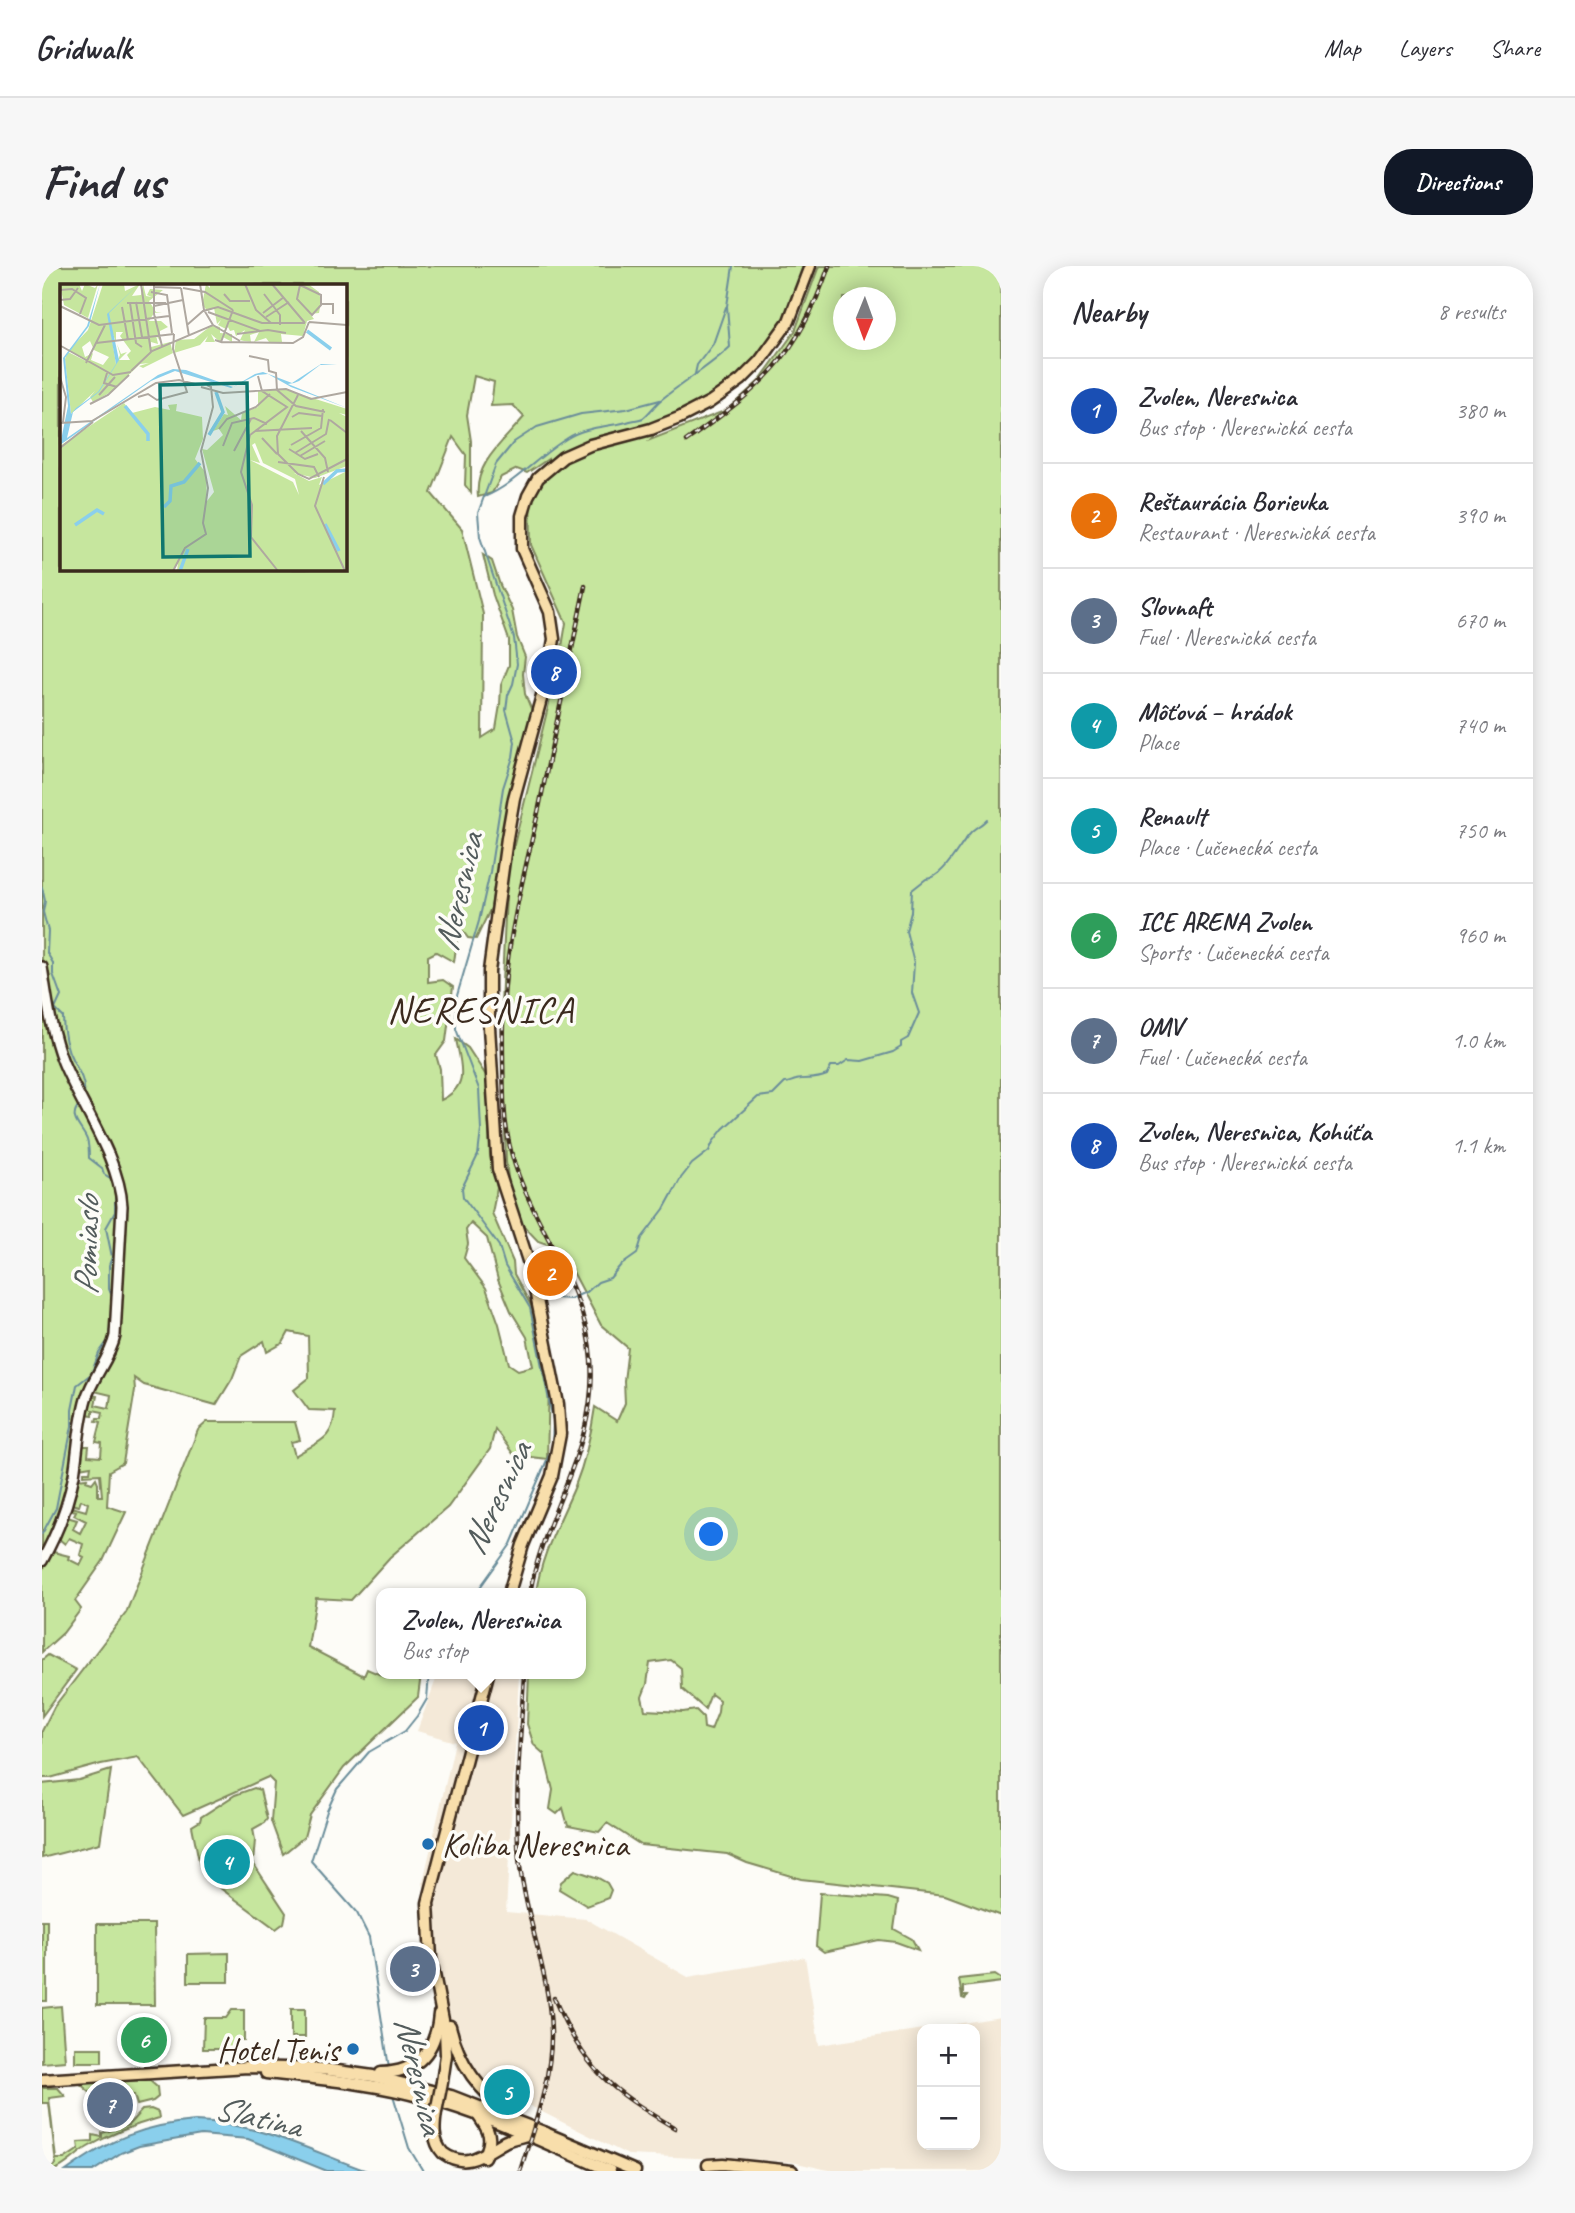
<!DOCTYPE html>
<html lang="en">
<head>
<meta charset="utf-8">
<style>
	body { margin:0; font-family:Caveat,sans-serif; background:#f7f7f7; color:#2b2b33 }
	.controls { position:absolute; right:21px; bottom:21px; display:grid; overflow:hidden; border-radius:14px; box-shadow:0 4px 18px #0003 }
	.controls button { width:63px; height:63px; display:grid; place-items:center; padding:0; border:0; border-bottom:2px solid #e1e1e2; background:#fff; color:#2b2b33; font:35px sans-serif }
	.compass { position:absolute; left:791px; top:21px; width:63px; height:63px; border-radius:50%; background:#fff; box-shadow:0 4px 18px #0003; rotate:181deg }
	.you { position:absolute; left:670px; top:1269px; width:24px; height:24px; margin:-18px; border:5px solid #fff; border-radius:50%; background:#1a73e8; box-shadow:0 0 0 10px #1a73e833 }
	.badge { display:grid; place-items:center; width:46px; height:46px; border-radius:50%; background:#111827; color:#fff; font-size:23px; font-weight:700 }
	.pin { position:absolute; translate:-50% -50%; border:4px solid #fff; box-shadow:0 2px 7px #0006 }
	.popup { position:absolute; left:334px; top:1322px; width:210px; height:91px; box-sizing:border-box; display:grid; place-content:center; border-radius:14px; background:#fff; filter:drop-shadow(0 2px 5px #0005); font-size:23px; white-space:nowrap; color:#7c7c81 }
	.popup b { font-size:26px; color:#2b2b33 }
	.popup::after { content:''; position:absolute; left:50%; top:100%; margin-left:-14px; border:14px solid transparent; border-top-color:#fff }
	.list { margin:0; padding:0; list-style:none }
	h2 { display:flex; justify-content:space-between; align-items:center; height:91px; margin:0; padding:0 28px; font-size:30px }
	h2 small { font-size:23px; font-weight:400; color:#7c7c81 }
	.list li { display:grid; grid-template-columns:46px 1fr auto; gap:21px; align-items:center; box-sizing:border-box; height:105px; padding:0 28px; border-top:2px solid #e1e1e2 }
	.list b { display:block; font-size:26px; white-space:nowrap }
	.list p { margin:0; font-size:23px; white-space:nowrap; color:#7c7c81 }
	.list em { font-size:23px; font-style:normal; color:#7c7c81 }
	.map { position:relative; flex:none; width:959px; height:1905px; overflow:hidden; border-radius:28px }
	header { display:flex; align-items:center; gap:42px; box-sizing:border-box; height:98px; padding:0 35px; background:#fff; border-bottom:2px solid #e1e1e2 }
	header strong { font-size:33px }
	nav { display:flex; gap:38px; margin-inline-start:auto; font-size:24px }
	.intro { display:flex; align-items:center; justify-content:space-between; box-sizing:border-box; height:168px; padding:0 42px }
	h1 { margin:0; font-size:49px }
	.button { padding:18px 32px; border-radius:28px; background:#111827; color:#fff; font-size:24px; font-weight:700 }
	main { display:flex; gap:42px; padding:0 42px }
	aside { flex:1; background:#fff; border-radius:28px; box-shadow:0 4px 18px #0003 }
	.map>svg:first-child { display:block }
	.built { fill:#f4e9d8; fill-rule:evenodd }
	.green { fill:#c6e69e; stroke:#80885e; stroke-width:2; fill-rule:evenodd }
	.water { fill:#8acfec; stroke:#6a8d9a; stroke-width:2 }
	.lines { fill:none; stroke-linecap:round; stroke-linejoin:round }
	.stream { stroke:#6a8d9a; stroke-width:2 }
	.secondary-casing { stroke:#3b2a1e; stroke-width:14 }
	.primary-casing { stroke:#3b2a1e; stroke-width:15 }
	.secondary { stroke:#fdfcf7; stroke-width:9 }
	.primary { stroke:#f8deab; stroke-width:10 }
	.rail-casing { stroke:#3b2a1e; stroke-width:4.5 }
	.rail { stroke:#fdfcf7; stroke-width:2; stroke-dasharray:5; stroke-linecap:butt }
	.primary-bridge-casing { stroke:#3b2a1e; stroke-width:15; stroke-linecap:butt }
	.primary-bridge { stroke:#f8deab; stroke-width:10 }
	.poi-dot { fill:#1f6fb2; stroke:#fdfcf7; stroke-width:2.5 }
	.labels { text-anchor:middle; stroke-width:7; stroke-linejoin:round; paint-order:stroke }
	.poi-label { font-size:33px; fill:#3b2a1e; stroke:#fdfcf7; text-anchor:start }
	.water-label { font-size:35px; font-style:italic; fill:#535c5c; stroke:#fdfcf7 }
	.quarter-label { font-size:37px; letter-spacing:2px; fill:#3b2a1e; stroke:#fdfcf7 }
	.inset-river { fill:none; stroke:#8acfec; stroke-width:3.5 }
	.inset-road { fill:none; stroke:#afa8a0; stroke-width:2 }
	.view { fill:#0f766e; fill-opacity:0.15; stroke:#0f766e; stroke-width:3.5 }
	.inset-edge { fill:none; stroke:#3b2a1e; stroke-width:3.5 }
</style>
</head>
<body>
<header>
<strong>Gridwalk</strong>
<nav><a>Map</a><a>Layers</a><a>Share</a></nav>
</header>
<div class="intro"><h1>Find us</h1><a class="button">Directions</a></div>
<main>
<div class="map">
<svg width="959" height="1905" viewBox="0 0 959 1905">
	<rect width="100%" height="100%" fill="#fdfcf7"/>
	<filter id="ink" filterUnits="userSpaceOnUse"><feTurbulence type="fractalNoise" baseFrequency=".0143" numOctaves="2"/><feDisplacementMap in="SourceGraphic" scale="14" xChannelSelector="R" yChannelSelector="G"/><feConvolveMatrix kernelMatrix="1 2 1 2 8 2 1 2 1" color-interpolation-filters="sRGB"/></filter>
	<g filter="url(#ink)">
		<path class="built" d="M396,1408h81l-13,238 80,7 102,58 117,-20 14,88 182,-28v152l-4,2h-164l-41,-9 -164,-7 -172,-86 -33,-187 32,-140 -38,-11zM880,1763h53v116h-53z"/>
		<g class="green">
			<path d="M0,0h764l-34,82 -52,44 -52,26 -18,22 77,-30 32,-29 36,-50 24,-65h182v1650l-56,-21 -144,-16 -54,-16 -20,-9 -86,-9 -34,-22 -8,9 -31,-6 -5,-18 -6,6 -7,-5 3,-19 -9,-36 -10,-9 -7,-21 2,-50h52v-81h-45c5,-39 24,-71 39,-107 10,-25 16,-51 20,-79l22,14 8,-18 -1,-22 4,-33 -27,-23 -40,-76 -23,-8 -19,-20 -9,-28 -4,-31 -5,-157 6,-132 53,-214 6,-36 -35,-78 -1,-53 19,-20 -1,-13 -21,14 -10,-4 -16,8 -9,16 -14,4c-4,-34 26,-56 46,-80l-11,-12 -22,1 3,-24 -20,-6 -7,39 4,26v52l-6,-8 1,-30 -13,-18 -22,56 31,36 21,85 -1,124 14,-9 4,-24 1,-20 8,-20v-25l-16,-45 -10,-40 9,6 8,24 12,25 5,27 8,20 -2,17 2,20 7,17 -22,80 -19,117 -15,31 -8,-1 -9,-12 -5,36 -18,-10 -8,4v26l15,-2 10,7 -7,54 -10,14 4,14 1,31c29,-14 20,-34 15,-61l12,9 19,29 3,79 7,32 -5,25 21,49 1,12 21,39 14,72 -2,74 -33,-4 -19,-26 -5,20 -42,58 -58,50 -39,43 -35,-2 -8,49 56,29 3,-7 21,9 2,-4h31l-3,23 -74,71 -34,47 -6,22 -21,17 -12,-33 3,-38 -6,-6 -85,38 -45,-58 -37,7 -51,14h-8v-47l12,-24 72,-94 72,-183 9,-8h88l5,18 -9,2 4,14c23,-15 38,-15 40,-45l-26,-1 -15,-20 15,-12 -1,-42 -19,-4 -6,11 -16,9 -3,-11 -23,15 -9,23 -16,26 -72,-20 -10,-7 1,12 -12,73 -14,8 -2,35 19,6 -23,49 -28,40 6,8 -18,24 -21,19v-82l11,-18 16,4 -1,3 12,6 4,-8 -4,-2 3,-11 -14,-6 -4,6 -6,-5 8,-22 10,3 -4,9 7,4 6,-12 -12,-6 2,-4 -4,-1v-3l14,4 2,-8 -7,-3 -2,6 -8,-2 6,-25 10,-1 -1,3 6,2 4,-5 2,5v13h4l-2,-22 -16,1v-3h6l1,-6 -12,2 3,-22h7l-1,10 13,1 1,-14 -6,-1 5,-20 -5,-1 1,-3h5l1,-6 -10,-2v5l-7,-1 5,-19 6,1 -2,9 14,3 2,-13 -17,-4 -1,-14 -25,108 -26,71zM19,19h284v284h-284zM802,32h42v42h-42zM429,957l16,15 11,42 13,31 16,26 6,29 -15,4 -9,-6 -10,-40 -13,-36 -22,-30 4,-14 -2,-14zM629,1394l10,8 1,21 23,20 6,-15 8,6 -1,12 -7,18 -7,-2 -1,-11 -7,-7 -13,2 -38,-2 -3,-13 5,-13 3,-21z"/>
			<polygon points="6,1389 34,1404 0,1450 0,1394"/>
			<polygon points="69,1504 58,1577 0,1592 0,1518 37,1514"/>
			<polygon points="212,1522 218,1524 225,1553 222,1557 211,1563 213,1574 211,1597 244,1647 242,1657 234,1663 174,1619 158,1600 150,1560 158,1555 159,1551 193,1529"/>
			<polygon points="533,1604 556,1612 565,1617 569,1624 566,1632 545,1640 517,1623 519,1616"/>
			<polygon points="778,1627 846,1632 856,1635 852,1663 870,1673 876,1684 854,1676 837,1674 782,1686 774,1680"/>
			<rect x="0" y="1654" width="5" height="81"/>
			<polygon points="55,1658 112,1658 113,1739 55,1739"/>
			<polygon points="187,1687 187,1716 146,1716 146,1688"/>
			<polygon points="953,1709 959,1713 959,1716 921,1721 921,1730 925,1730 923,1733 920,1732 917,1713"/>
			<polygon points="19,1740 23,1795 0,1797 0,1742"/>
			<rect x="249" y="1743" width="14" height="28"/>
			<polygon points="190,1744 202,1744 202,1774 194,1774 189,1783 161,1783 162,1752 184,1752"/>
			<rect x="33" y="1782" width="27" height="14"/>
			<polygon points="107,1814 115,1821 116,1831 111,1835 95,1839 92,1829 78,1829 77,1826 71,1826 70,1829 51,1829 37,1817"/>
			<path d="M0,1822h16l7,8 -16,2 7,61h8l15,-10 -1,-7 15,-1v-6l9,2v-4l26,-8 14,-15 9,-1 7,3 1,6c-25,7 -49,16 -71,29 -14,8 -25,24 -42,24l10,-7 -7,-61h-7z"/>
		</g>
		<path class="water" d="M153,1855c63,2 114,29 172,50h-40l-79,-32 -47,-4 -62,11 -18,7 -28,18h-27c43,-31 76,-46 129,-50z"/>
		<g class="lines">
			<g class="stream">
				<polyline points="653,108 655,99 671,78 684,41"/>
				<path d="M442,231c30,-12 54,-41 82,-58 18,-12 41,-12 61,-17 5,-2 12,-2 16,-4 7,-5 12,-14 19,-19 22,-18 47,-32 68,-52l-3,-41 6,-40"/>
				<path d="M0,621l3,14 -2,11 5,19 -1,22 6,10v11l8,22 -6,13 8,8c0,14 3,31 10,44 7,12 13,22 11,36"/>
				<path d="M498,1031l30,2 18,-8 10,-9 12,-4 10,-12 17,-12 5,-16 22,-29 17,-31 11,-14 17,-13 4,-9 10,-13 35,-32 15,-2 12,-12c4,0 7,-2 11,-3 10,-3 17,1 31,-5l4,-9h8l9,-6 14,1 31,-9 8,-5v-5l7,-4 11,-25 -7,-20 2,-30 -8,-32 5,-19 1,-22 14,-11c17,0 33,-34 44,-46 5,-6 12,-8 17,-14"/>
				<path d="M0,1268l14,-26 16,-82v-16l5,-25 14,-11 8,-21 10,-14 3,-43 -3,-7v-24l3,-8 -6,-29 9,-16v-27l-5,-7 -6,-4 -2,-6 -13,-10c0,-6 0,-12 -2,-18 -4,-12 -20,-21 -8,-35"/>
				<polyline points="434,1327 469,1278 505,1194 510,1181 511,1154 488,1042 463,1000 457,980 421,931 420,922 436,889 439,864 437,823 414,763 414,733 437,655 448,606 461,522 471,491 473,476 464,444 466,429 471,418 475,398 472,372 438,271 436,247 454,198 472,176 495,161 539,148 584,143 618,134"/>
				<polyline points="347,1802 327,1671 315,1647 269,1595 285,1545 295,1523 327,1486 363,1465 375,1450 385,1433 387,1408"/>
				<polyline points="351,1829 367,1882 381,1905"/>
			</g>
			<defs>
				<path id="secondary" d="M0,701c5,32 9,65 21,95 18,44 57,98 59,144l-7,130c-5,23 -22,40 -29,63 -7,24 -8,51 -12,76 -6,31 -17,59 -32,86"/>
				<g id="primary">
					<polyline points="467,1327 481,1279 510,1210 518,1168 516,1138 489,1004 456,903 447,761 447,705 465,572 472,532 507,404 512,373 508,346 480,283 480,250 486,230 496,212 521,191 548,179 609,163 637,152 668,136 699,114 718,95 747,55 768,0"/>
					<path d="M408,1760c8,36 30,68 62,87"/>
					<path d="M224,1807c54,6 108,10 159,25 65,17 124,47 185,73"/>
					<path d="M339,1807c38,-1 55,-23 58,-59"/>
					<polyline points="0,1814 206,1801 281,1803 331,1810 409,1830 504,1867"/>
					<polyline points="400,1816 404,1789 403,1764 389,1693 386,1637 446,1408"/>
					<path d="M394,1846c-2,14 -4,29 7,41 25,18 42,-1 63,-12 7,-3 14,-4 21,-6"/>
					<path d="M435,1848c12,16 17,24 7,43"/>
					<polyline points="501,1866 593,1905"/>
					<polyline points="666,1899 681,1898 750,1905"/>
				</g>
			</defs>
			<use href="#secondary" class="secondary-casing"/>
			<use href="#primary" class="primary-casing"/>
			<use href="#secondary" class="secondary"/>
			<use href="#primary" class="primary"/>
			<defs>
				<g id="rail">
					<path d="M644,175c77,-55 111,-83 143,-175"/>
					<path d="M488,1327c14,-82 68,-146 61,-233 -4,-66 -45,-117 -69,-176 -11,-26 -17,-54 -18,-82 -1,-42 -3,-86 2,-127 6,-58 22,-115 34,-172 15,-72 30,-145 45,-217"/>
					<path d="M512,1732c31,72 55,91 121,130"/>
					<path d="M478,1905c14,-45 32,-92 31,-139 -1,-59 -26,-115 -32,-173 -5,-61 2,-124 5,-185"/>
				</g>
			</defs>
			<use href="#rail" class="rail-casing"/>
			<use href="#rail" class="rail"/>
			<defs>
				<polyline id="primary-bridge" points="394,1846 400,1816"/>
			</defs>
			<use href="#primary-bridge" class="primary-bridge-casing"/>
			<use href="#primary-bridge" class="primary-bridge"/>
		</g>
	</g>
	<g class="poi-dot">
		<circle cx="386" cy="1578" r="7"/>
		<circle cx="311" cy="1783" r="7"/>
	</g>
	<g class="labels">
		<g class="poi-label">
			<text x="400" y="1590">Koliba Neresnica</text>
			<text x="297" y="1795" text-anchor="end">Hotel Tenis</text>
		</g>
		<g class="water-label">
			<text transform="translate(416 626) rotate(-77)" y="12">Neresnica</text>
			<text transform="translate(44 980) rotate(-89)" y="12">Pomiaslo</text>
			<text transform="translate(454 1232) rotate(-65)" y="12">Neresnica</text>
			<text transform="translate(378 1809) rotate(77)" y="12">Neresnica</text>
			<text transform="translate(216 1850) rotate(13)" y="12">Slatina</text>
		</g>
		<g class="quarter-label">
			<text x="439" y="756">NERESNICA</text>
		</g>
	</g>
	<g transform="translate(18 18)">
		<rect width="287" height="287" fill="#fdfcf7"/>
		<path d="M0,0h19l3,7 3,-7 10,4 3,-4 -10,34 -24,-13zM43,0h21l1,7 15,-7 -8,12 9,-1 2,-11 3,12 6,1 -5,-2 3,-6 13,1 -14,11 7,11h6l-8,1 -5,8h12l7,6 -8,4v10l-4,-6 2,9 -7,-2v5l19,-5 3,11 -30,15 -4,-2 10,-3 -9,1 -29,28 -18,10 -3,-5 5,-6 -24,23 -6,-55 3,-7 20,10 -19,-12 19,-20zM50,43l6,15v-10h7l-3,4 11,15 -4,4 3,5h-11l8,-8 -6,2 -4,-10 3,11 -4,9zM30,57l4,9 15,7 -6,8 -12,-5 2,-7 -8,4 -3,-10zM146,0l4,4v-4h98l11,8 2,10 -2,11 -9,1 4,5 -7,2 -4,15 -22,-2 1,8 6,1 -19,-1 -3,-4 -12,4 5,-10 -9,3 1,7 -7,-1 -4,-1 5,-10 -9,6 -2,-6 -4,1 -2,-4 -2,2 -8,-4 3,-5 -4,4 -3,-16 -6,3 -6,-6zM152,41l8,2v6l12,1v8l-9,-5 -3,5 -9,-8 4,8h-10l3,-6 -8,9 -26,8 2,-13 18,-1zM224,105l63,20v6l-8,-2 8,4v49l-32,12 -21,-5 15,8 13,-4 -3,8 28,-14v100h-170l1,-8 -6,8h-112v-125l64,-43 8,10 23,-6 15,3 -2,-5 9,-1 -1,7 26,6 1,22 -8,20 11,14 1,28 7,-9 -12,-43 5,1 16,-15 -4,-6 -6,2 11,-17 4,1 -3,-9 16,14 1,-7 16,-6v-16zM195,159l8,20 32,16 4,16 -6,-13 -43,-22 10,3 -8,-18z" fill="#c6e69e" fill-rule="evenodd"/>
		<path d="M40,0l-11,42 -24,32 6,56 5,-6 22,-16 18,-28 -9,-50 32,-30 -30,29 10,47 -20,32 -26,20 -6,26 91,-63 15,-6 13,1 47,17 22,-13 8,-2 29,11 29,-19 16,1h-17l-21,16 -5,2 -6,1 59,24 -56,-21 -23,-13 -11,1 -26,13 -56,-17 -24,10 -91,64 8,-39 -5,-48 24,-32z" fill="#8acfec"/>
		<path class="inset-river" d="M247,47l24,18M65,122l23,28v7M149,151l14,-23 -7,-20M263,200l14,-13 10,-1M104,223l6,-6 1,-15 13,-4 16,-19M265,240l14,27M15,241l22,-15 7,4M120,287l8,-22"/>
		<path class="inset-road" d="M81,0l10,68M94,0v30l8,32M140,0l4,26 9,15M185,0l11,26 15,13M212,0l33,39M240,1l21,10v10l-9,10 -15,-16zM94,3l27,1M121,4l8,48M123,4l22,4 28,18M0,6l12,-1 14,9 -6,16M91,8l16,3 5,38M164,10l6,7h20M204,10l16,21v10M0,16l10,-1 8,-11M76,18l6,35M67,19h39M70,19l6,40 6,4M261,20h12v10M0,22l39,19 70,-9M94,22l29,-6M62,23l6,33M148,28l52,19M203,29l21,-16M206,33l23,-15M249,38l38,3M127,41l16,-14 15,-4 44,16h43M177,50l31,-4 18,3M155,56l6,2 12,-32M161,58l72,1 10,-6 6,-15M36,59l78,-9M1,62l52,29 18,-3M189,72l19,4 1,11 7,2 1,17 19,16 29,6M26,79l19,-38M71,87l21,-20 61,-26 27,16M47,89l-3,10 13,4M198,92l4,15 25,16 -37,28 -9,37 11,33 -1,32 27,34M0,93l6,20 -3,25M141,103l22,6 63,-4 25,10 36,-7M39,111l16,-18M238,111l-21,41 1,18 20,20 11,5 38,-20M78,113l10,-3 9,6 30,-8 -14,-43 1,-15M30,120l18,-9 21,-20M232,133l7,-4 23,3M270,136l17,13M0,139l32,-2 64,-38 23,-3 16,4M159,145l8,-10 29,-12 14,-13M195,147l57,-3M241,147l24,27 3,14M202,154l15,16M231,161l30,-17 2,-19M163,162l9,-23 22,-5 13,6M0,164l33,-26M229,165l16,10 13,-5M174,167l17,-32M235,169l31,-19 3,-15M240,172l25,-15M218,178l36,5 5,10M264,193l-9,29 30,65M113,287l12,-23 21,-14 -3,-11 5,-35 -7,-37 12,-44 -2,-20 -4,-2"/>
		<path class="view" d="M187,99l3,173 -87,1 -3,-172z"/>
		<rect width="287" height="287" class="inset-edge"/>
	</g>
</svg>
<div class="controls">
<button>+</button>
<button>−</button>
</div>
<svg class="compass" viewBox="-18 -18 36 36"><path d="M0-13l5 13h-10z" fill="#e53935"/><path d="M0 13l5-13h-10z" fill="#7c7c81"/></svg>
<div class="you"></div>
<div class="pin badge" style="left:439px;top:1462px;background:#1a4fb4">1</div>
<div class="popup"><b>Zvolen, Neresnica</b>Bus stop</div>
<div class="pin badge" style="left:508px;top:1007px;background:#e8710a">2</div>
<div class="pin badge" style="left:371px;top:1703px;background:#5c6f8a">3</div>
<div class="pin badge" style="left:185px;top:1596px;background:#0f9aa8">4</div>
<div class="pin badge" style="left:465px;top:1826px;background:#0f9aa8">5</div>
<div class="pin badge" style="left:102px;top:1774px;background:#2e9e5b">6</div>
<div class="pin badge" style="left:68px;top:1839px;background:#5c6f8a">7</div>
<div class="pin badge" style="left:512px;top:406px;background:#1a4fb4">8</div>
</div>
<aside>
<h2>Nearby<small>8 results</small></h2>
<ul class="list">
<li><span class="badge" style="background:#1a4fb4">1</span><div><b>Zvolen, Neresnica</b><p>Bus stop · Neresnická cesta</p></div><em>380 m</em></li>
<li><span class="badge" style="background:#e8710a">2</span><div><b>Reštaurácia Borievka</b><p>Restaurant · Neresnická cesta</p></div><em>390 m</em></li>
<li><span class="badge" style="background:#5c6f8a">3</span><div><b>Slovnaft</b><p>Fuel · Neresnická cesta</p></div><em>670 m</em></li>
<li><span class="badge" style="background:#0f9aa8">4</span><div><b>Môťová – hrádok</b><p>Place</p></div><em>740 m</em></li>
<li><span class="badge" style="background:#0f9aa8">5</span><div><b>Renault</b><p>Place · Lučenecká cesta</p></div><em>750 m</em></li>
<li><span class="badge" style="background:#2e9e5b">6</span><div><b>ICE ARENA Zvolen</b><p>Sports · Lučenecká cesta</p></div><em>960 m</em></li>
<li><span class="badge" style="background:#5c6f8a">7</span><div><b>OMV</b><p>Fuel · Lučenecká cesta</p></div><em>1.0 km</em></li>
<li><span class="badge" style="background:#1a4fb4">8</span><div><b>Zvolen, Neresnica, Kohúťa</b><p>Bus stop · Neresnická cesta</p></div><em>1.1 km</em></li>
</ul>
</aside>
</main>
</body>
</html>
